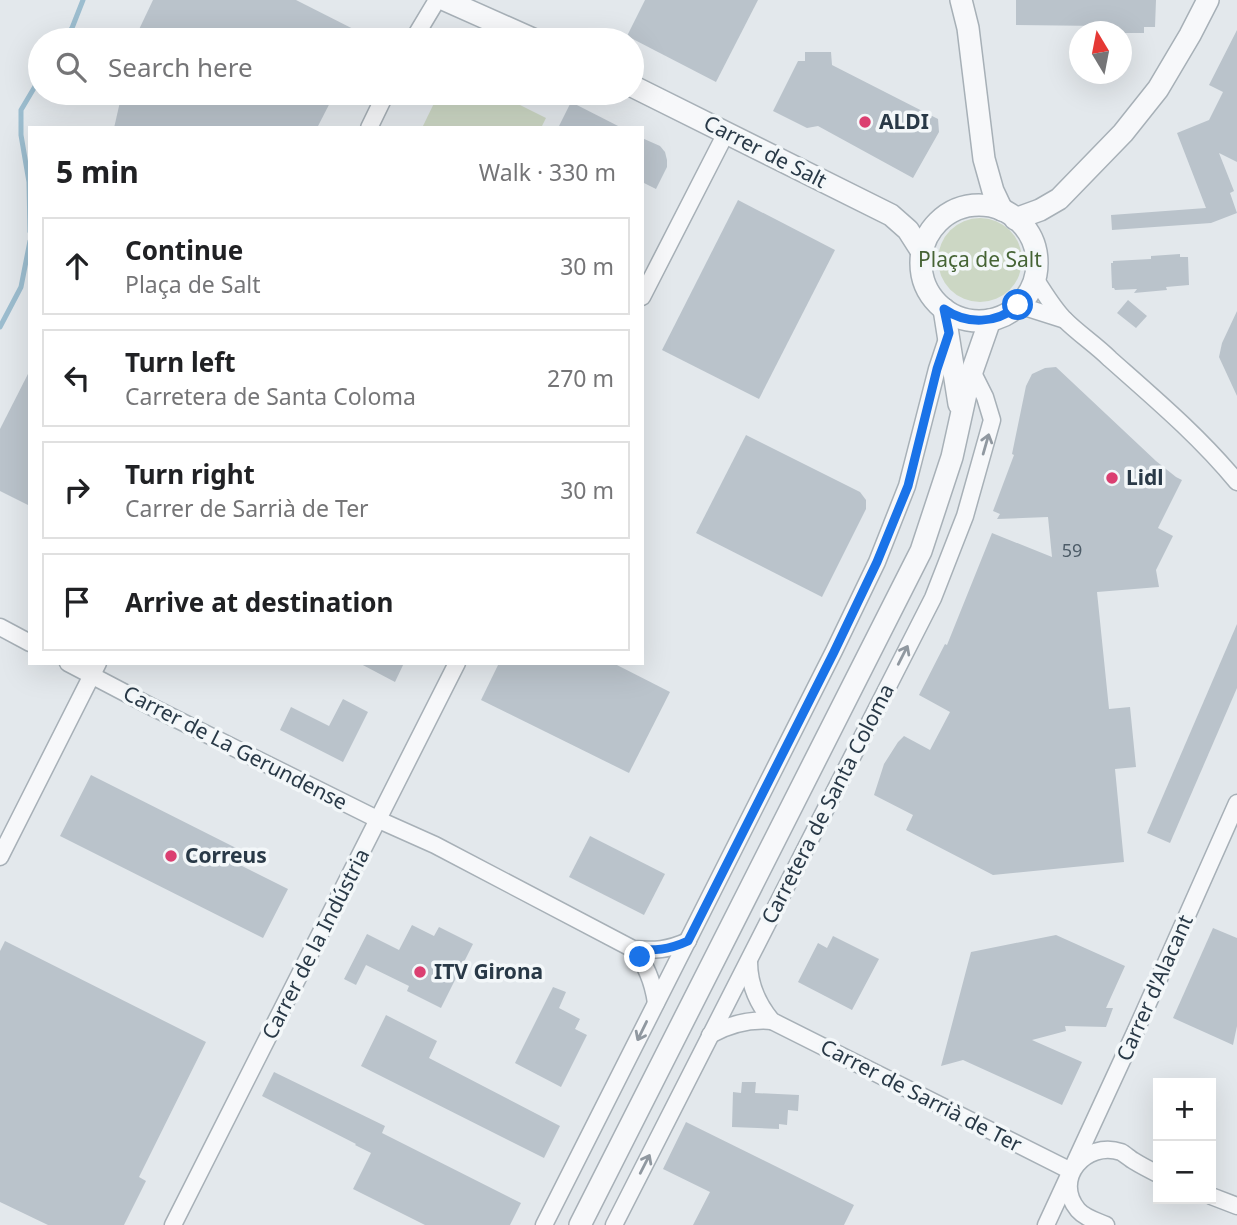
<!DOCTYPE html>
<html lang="en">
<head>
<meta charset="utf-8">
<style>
	body { margin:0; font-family:"Noto Sans",sans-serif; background:#f2f2f2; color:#202124 }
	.controls { position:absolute; right:21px; bottom:21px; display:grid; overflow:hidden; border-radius:0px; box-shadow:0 7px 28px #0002 }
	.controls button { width:63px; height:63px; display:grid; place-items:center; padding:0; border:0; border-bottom:2px solid #e0e0e0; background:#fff; color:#202124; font:35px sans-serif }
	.compass { position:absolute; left:1069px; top:21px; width:63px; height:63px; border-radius:50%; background:#fff; box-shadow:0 7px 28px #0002; rotate:350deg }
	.stop { position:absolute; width:21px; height:21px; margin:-16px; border:5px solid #1a73e8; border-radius:50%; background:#fff }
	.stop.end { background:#1a73e8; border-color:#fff; box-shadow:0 2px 7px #0008 }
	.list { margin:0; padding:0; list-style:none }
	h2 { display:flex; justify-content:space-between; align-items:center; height:91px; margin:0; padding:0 28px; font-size:30px }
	h2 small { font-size:23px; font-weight:400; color:#757577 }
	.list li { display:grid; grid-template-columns:46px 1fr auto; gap:21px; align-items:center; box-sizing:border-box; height:98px; margin:0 14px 14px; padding:0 14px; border:2px solid #e0e0e0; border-radius:0px }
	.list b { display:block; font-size:26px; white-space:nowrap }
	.list p { margin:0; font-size:23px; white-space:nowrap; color:#757577 }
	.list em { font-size:23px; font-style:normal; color:#757577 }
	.icon { flex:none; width:38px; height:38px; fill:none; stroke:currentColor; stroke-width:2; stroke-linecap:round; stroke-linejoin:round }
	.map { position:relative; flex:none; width:1237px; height:1225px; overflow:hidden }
	.search { position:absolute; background:#fff; box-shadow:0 7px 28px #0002; left:28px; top:28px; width:616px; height:77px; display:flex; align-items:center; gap:18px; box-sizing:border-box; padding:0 24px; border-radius:38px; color:#757577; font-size:26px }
	.panel { position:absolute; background:#fff; box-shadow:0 7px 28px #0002; left:28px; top:126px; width:616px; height:539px; border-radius:0px }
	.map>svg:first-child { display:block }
	.green { fill:#ccd7c4 }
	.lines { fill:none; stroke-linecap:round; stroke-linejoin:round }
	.stream { stroke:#9cbdcf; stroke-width:5 }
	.building { fill:#bac3cb }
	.minor-casing { stroke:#a7b0b7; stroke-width:19 }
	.tertiary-casing { stroke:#a7b0b7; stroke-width:24 }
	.minor { stroke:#f7f8fa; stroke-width:16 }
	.tertiary { stroke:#f7f8fa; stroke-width:21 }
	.oneway { stroke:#9098a0 }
	.route { stroke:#1a73e8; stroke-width:9 }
	.poi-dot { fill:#db3f71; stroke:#f3f7f9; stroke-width:2.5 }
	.labels { text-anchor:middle; stroke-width:7; stroke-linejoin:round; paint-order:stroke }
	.number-label { font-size:18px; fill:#4d5c68 }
	.poi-label { font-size:21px; font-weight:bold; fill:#293947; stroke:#f3f7f9; text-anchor:start }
	.street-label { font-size:21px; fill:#293947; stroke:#f3f7f9 }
	.park-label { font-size:21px; fill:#466435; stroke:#f3f7f9 }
</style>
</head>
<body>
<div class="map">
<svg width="1237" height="1225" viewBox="0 0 1237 1225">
	<rect width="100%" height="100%" fill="#e3e8ec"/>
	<g class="green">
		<polygon points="439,93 496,93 546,118 541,128 422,128"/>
		<circle cx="980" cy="260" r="42"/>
	</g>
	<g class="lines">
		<g class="stream">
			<polyline points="64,40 72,28 83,0"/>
			<polyline points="30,232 29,182 21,135 21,110 40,78"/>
			<polyline points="0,327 21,287 30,241"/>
		</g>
	</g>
	<g class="building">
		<polygon points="153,0 296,0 375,40 134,40"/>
		<polygon points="645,0 758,0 716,82 627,36"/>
		<polygon points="1016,0 1156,0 1155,27 1144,27 1144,33 1122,33 1122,32 1102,32 1102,26 1016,25"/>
		<polygon points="1237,30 1237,162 1219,153 1234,191 1230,193 1237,213 1211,223 1112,230 1111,215 1206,208 1177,133 1209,120 1223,92 1209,85"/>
		<polygon points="805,52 831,52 832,65 938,119 939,132 913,178 818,126 807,128 773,111 798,61 805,61"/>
		<polygon points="122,93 335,93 317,128 114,128"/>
		<polygon points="571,102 622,128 558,128"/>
		<polygon points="642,138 660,146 665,152 667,160 667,167 656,189 642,182"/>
		<polygon points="738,200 835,250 759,399 662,350"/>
		<polygon points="1180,254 1180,257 1188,257 1189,285 1166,287 1167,290 1134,293 1137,289 1115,290 1114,288 1112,288 1111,263 1113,263 1113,261 1151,259 1151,256"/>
		<polygon points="1128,300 1147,316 1136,328 1117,313"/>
		<polygon points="1237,311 1237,396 1219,357 1222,343"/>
		<polygon points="1056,367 1156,461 1176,477 1182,480 1158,528 1173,536 1156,570 1159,587 1097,592 1109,709 1130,707 1136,767 1115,769 1124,862 993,875 906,830 913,815 874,795 884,764 898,742 904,736 930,750 950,712 919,695 945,644 947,645 992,533 1052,557 1048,517 997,519 1000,514 993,511 1014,455 1012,454 1026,386 1032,374 1045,368"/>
		<polygon points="30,370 30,506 0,491 0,429"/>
		<polygon points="746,435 860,492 866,500 866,509 822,597 696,533"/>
		<polygon points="1237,624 1237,688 1170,843 1147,833"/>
		<polygon points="359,663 404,663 395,682"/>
		<polygon points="499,663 613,663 670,692 629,773 481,700"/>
		<polygon points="343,699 368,712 343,762 280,730 291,707 329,726"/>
		<polygon points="91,775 240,850 234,862 288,889 263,938 60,836"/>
		<polygon points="590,836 665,874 644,915 569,877"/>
		<polygon points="412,925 434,936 439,927 473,944 441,1008 407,991 409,986 366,965 356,985 344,979 367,934 399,950"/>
		<polygon points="1213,928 1237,938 1237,1026 1233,1045 1173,1018"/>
		<polygon points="1056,935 1125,966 1106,1008 1113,1008 1106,1027 1065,1026 1066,1031 1032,1040 1082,1062 1062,1105 963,1060 941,1066 971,952"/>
		<polygon points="833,936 879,959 852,1010 798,982 818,943 827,948"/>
		<polygon points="5,941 206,1042 139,1177 146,1181 124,1225 48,1225 0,1202 0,951"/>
		<polygon points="553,987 566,992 559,1008 580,1019 575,1029 587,1035 561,1087 515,1063"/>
		<polygon points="386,1015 437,1041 429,1058 560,1126 544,1158 361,1066"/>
		<polygon points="274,1072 385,1126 382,1133 521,1203 510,1225 425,1225 353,1189 371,1153 355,1145 356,1144 262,1096"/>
		<polygon points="742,1082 756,1082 755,1093 799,1095 798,1111 788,1110 787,1125 779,1124 779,1129 732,1127 733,1092 741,1093"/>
		<polygon points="686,1122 854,1205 844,1225 693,1225 710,1192 663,1169"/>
	</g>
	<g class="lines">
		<defs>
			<g id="minor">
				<polyline points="413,40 437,0"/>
				<polyline points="369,128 386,93"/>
				<path d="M1034,277c10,15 19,31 31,43 14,14 31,25 45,39 44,39 89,77 127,123"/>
				<polyline points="642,297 726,133"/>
				<polyline points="1018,305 1065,320"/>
				<polyline points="0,627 30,643"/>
				<path d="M68,663l84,44 227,113 56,25 198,104c22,2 35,1 55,-8"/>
				<polyline points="0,857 98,663"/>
				<path d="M633,949c14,16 20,33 23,54"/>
				<path d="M749,962c0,23 8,41 23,59l299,150"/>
				<path d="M710,1035c20,-11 39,-16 62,-14"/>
				<polyline points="1211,1196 1237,1206"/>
				<polyline points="173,1225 457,663"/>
				<polyline points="544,1225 834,651 877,562 907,486 937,369 947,339"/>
				<polyline points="614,1225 933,598 965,516 992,420 985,397 972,371"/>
				<polyline points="1046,1225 1137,1028 1237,803"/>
				<path d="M1106,1225c-9,-4 -21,-7 -28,-15 -26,-31 8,-70 43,-58 4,2 9,7 13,9 8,5 16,9 24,13"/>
			</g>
			<g id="tertiary">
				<polyline points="445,0 535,40"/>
				<polyline points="961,0 968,28 984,159 993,191 1002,210"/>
				<polyline points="632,86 891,215 908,230 922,252"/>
				<circle cx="979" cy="263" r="58"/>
				<polyline points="1015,219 1040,210 1059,199 1123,133 1158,89 1190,35 1208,0"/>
				<polyline points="944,309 959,404"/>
				<polyline points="580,1225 921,551 952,457 969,380 990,320"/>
			</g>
		</defs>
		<use href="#minor" class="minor-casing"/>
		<use href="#tertiary" class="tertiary-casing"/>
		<use href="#minor" class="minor"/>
		<use href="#tertiary" class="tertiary"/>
	</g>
	<defs><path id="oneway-shaft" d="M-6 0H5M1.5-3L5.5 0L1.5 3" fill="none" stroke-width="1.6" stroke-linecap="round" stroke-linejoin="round" transform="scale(1.75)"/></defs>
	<g class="oneway">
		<use href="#oneway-shaft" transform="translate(986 444) rotate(-74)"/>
		<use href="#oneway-shaft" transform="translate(903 655) rotate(-63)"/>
		<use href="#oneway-shaft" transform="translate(642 1031) rotate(116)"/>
		<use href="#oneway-shaft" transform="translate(645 1164) rotate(-63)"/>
	</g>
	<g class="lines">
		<path class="route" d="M640,957l-7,-8c22,2 35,1 55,-8l146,-289 43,-90 31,-76 29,-117 12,-36 -5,-24c23,16 53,15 74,-4"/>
	</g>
	<g class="poi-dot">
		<circle cx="865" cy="122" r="7"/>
		<circle cx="1112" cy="478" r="7"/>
		<circle cx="171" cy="856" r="7"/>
		<circle cx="420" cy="972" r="7"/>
	</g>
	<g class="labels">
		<g class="number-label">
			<text x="1072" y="557">59</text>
		</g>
		<g class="poi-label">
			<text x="879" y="129">ALDI</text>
			<text x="1126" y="485">Lidl</text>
			<text x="185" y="863">Correus</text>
			<text x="434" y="979">ITV Girona</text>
		</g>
		<g class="street-label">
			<text transform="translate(765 152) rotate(27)" y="7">Carrer de Salt</text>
			<text transform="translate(235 748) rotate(27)" y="7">Carrer de La Gerundense</text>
			<text transform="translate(828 804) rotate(-63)" y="7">Carretera de Santa Coloma</text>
			<text transform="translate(316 944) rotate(-63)" y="7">Carrer de la Indústria</text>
			<text transform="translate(1155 988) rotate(-66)" y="7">Carrer d'Alacant</text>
			<text transform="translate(921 1096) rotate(27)" y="7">Carrer de Sarrià de Ter</text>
		</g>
		<g class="park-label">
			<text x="980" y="267">Plaça de Salt</text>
		</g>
	</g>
</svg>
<div class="controls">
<button>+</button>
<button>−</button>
</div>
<svg class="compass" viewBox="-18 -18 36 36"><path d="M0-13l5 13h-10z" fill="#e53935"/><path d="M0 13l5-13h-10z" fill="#757577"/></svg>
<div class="stop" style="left:1018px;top:305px"></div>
<div class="stop end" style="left:640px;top:957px"></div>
<div class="search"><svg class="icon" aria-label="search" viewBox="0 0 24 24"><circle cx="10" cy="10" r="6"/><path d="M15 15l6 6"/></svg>Search here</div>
<section class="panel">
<h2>5 min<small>Walk · 330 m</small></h2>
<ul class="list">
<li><svg class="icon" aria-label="ahead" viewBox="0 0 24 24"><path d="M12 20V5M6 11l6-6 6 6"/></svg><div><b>Continue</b><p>Plaça de Salt</p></div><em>30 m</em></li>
<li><svg class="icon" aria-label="left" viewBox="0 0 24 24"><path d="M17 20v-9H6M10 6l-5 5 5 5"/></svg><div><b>Turn left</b><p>Carretera de Santa Coloma</p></div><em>270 m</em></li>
<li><svg class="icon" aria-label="right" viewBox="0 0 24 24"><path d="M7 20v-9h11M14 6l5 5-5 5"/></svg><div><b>Turn right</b><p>Carrer de Sarrià de Ter</p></div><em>30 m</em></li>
<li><svg class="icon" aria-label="arrive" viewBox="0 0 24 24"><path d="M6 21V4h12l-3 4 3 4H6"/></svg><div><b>Arrive at destination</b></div></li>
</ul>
</section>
</div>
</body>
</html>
